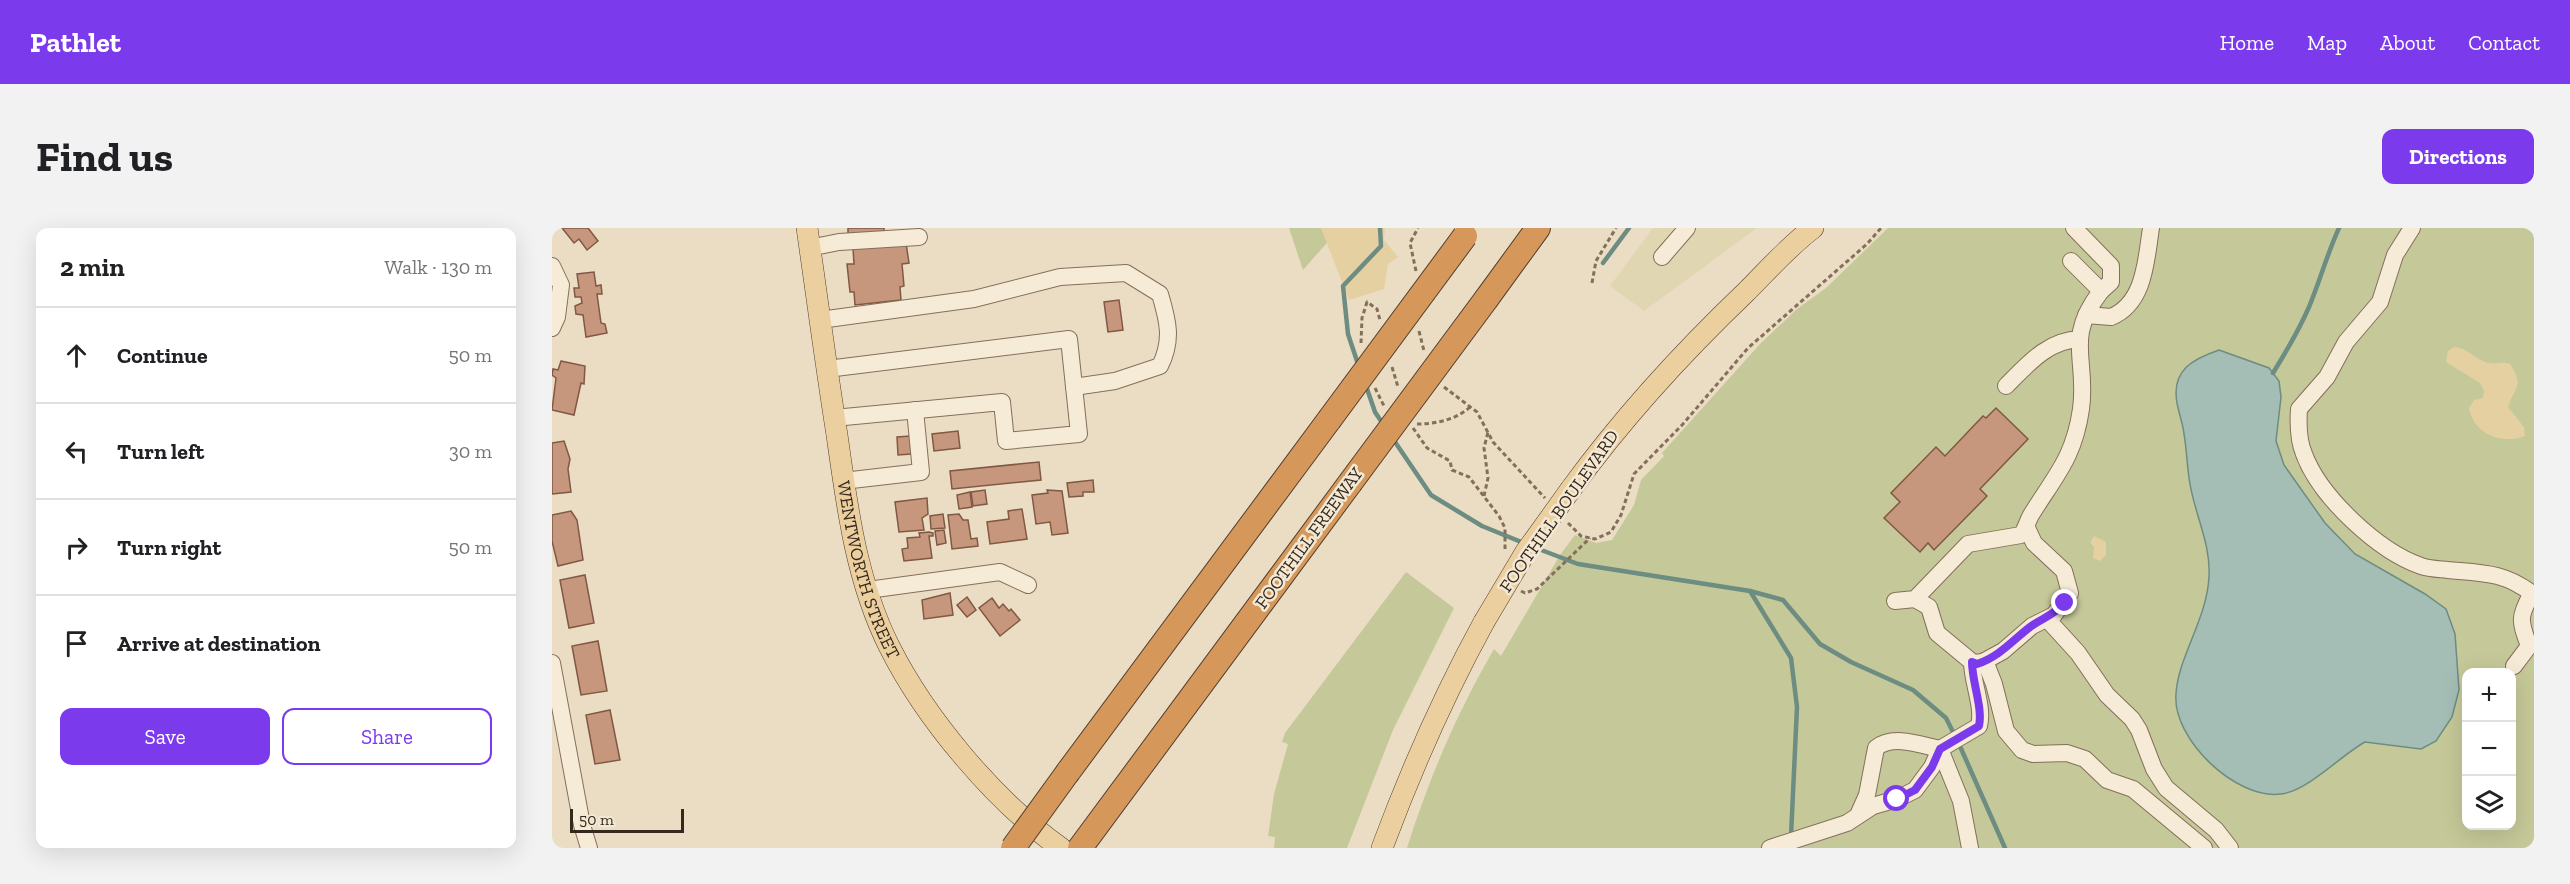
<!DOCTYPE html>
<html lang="en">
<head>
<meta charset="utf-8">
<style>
	body { margin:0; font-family:"Zilla Slab",serif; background:#f2f2f2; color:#202124 }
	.controls { position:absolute; right:18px; bottom:18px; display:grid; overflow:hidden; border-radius:12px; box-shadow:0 6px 24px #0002 }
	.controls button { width:54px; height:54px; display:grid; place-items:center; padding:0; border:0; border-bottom:2px solid #e0e0e0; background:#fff; color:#202124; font:30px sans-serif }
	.scale { position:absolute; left:18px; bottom:15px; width:114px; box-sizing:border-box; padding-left:6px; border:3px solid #35281e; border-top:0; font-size:16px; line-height:21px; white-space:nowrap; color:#35281e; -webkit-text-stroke:4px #f3e8d3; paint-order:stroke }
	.stop { position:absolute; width:18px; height:18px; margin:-14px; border:4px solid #7c3aed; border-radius:50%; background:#fff }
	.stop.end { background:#7c3aed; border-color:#fff; box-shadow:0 2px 6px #0008 }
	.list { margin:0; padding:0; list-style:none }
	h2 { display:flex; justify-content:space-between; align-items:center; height:78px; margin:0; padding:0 24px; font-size:26px }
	h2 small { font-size:20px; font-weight:400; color:#757577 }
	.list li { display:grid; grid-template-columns:39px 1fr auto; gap:18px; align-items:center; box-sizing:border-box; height:96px; padding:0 24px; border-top:2px solid #e0e0e0 }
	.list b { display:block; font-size:22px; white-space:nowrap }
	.list em { font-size:20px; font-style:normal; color:#757577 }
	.actions { display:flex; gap:12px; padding:18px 24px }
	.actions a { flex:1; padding:14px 0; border:2px solid #7c3aed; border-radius:12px; text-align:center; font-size:21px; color:#7c3aed }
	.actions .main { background:#7c3aed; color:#fff }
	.icon { flex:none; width:33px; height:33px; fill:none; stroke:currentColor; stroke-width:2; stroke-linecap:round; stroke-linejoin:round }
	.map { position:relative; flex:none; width:1982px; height:620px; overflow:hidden; border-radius:12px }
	header { display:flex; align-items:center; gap:36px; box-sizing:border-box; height:84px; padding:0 30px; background:#7c3aed; color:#fff }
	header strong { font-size:28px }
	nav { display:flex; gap:33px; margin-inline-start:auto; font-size:21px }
	.intro { display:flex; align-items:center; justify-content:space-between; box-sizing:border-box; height:144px; padding:0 36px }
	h1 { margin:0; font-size:42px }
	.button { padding:15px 27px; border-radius:12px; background:#7c3aed; color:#fff; font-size:21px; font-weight:700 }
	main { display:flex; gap:36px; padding:0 36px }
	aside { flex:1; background:#fff; border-radius:12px; box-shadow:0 6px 24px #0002 }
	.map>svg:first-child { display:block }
	.farmland { fill:#e0d6b2 }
	.green { fill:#c5c898; fill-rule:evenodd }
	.sand { fill:#e5d0a2 }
	.water { fill:#a5beb5; stroke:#6d8c82; stroke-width:1.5 }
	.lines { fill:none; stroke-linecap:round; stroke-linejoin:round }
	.stream { stroke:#6d8c82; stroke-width:4.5 }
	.building { fill:#c6977c; stroke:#815843; stroke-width:1.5 }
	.minor-casing { stroke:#846f5b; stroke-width:18 }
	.major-casing { stroke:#523e2f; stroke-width:22 }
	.highway-casing { stroke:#523e2f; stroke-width:26 }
	.path { stroke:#846f5b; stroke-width:3; stroke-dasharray:4.5 3; stroke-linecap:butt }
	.minor { stroke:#f6ebd6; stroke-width:16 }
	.major { stroke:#eccf9e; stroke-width:21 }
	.highway { stroke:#d5985a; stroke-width:24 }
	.major-bridge-casing { stroke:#523e2f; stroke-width:22; stroke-linecap:butt }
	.highway-bridge-casing { stroke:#523e2f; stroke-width:26; stroke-linecap:butt }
	.major-bridge { stroke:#eccf9e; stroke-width:21 }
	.highway-bridge { stroke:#d5985a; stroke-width:24 }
	.route { stroke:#7c3aed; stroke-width:8 }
	.labels { text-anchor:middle; stroke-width:5; stroke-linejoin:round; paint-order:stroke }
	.street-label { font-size:18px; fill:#35281e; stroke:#f3e8d3 }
</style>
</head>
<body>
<header>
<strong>Pathlet</strong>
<nav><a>Home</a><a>Map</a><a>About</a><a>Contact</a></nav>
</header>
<div class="intro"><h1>Find us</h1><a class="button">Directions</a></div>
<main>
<aside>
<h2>2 min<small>Walk · 130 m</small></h2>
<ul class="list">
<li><svg class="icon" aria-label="ahead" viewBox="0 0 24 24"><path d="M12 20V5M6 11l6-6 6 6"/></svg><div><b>Continue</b></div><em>50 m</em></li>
<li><svg class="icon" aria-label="left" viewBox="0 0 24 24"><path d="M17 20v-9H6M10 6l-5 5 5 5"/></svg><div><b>Turn left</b></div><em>30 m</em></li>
<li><svg class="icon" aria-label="right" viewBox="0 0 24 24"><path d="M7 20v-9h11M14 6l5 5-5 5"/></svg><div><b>Turn right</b></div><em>50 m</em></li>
<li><svg class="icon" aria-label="arrive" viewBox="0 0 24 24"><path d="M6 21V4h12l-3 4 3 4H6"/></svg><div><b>Arrive at destination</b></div></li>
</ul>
<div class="actions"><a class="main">Save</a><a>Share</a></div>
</aside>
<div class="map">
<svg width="1982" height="620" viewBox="0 0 1982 620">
	<rect width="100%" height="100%" fill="#ebddc4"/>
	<polygon class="farmland" points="1101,0 1205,0 1092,83 1058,58"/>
	<g class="green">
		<polygon points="737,0 788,0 751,42"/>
		<path d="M1336,0h646v620h-1127c22,-70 50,-135 87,-199l7,7 59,-101 15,-20 21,8 16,-3 22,-35 7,-25 23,-24 -2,-3 98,-109 37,-35 29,-21zM1914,445h46v153h-46z"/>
		<polygon points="854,344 902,380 841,502 795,620 722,620 723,609 716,608 717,602 722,566 736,516 730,514 733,505"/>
	</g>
	<g class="sand">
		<polygon points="769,0 833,0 832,12 846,29 836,36 832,61 797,72"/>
		<path d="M1902,119c13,0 23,15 37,16 7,1 11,-2 19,1 15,23 5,22 -2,43l16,20 1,9c-23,9 -52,-2 -56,-28l5,-8 9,-2 1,-7 -4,-8 -34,-21 2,-11z"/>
		<polygon points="1542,308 1554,314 1554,327 1548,333 1541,330 1542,319 1538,315"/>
	</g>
	<path class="water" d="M1667,122l50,18 10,13 2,16 -5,44 8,24 41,58 30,31 70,40 21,15 9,25 4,56 -7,27 -16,24 -15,8 -56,-7c-24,13 -57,49 -84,52 -45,6 -109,-55 -105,-100 2,-37 31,-75 33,-117 2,-33 -14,-62 -19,-93 -3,-16 -3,-33 -6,-50 -1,-10 -5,-20 -7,-31 -6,-33 16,-44 42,-53z"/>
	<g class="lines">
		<g class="stream">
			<polyline points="1051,35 1077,0"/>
			<polyline points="807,139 796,106 791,58 829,18 828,0"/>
			<path d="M1721,145c13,-21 26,-43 36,-66 11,-26 18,-53 30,-79"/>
			<polyline points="813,155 823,184 831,196"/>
			<polyline points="841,211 879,267 930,298 974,316"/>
			<polyline points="984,320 1026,336 1198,363 1231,372 1268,416 1299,434 1361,462 1394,490 1403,508"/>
			<polyline points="1198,363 1239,430 1245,479 1239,608"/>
			<polyline points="1407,516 1453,620"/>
		</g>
	</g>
	<g class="building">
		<polygon points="10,0 36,0 46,13 35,22 27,11 22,15"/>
		<polygon points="296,0 332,0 332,3 296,7"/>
		<polygon points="354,15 357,35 350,36 352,58 348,59 349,72 303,77 302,64 298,64 295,36 302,36 301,20"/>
		<polygon points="42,44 44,58 49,57 50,66 45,66 49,95 53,96 55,105 34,109 31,87 24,86 23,78 30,75 29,69 23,69 22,60 27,60 25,46"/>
		<polygon points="567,72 571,102 556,104 552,74"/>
		<polygon points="9,133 33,138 32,156 29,155 22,187 0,182 4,150 0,147 1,141 6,142"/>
		<polygon points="1444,180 1476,211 1428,261 1435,268 1382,322 1376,315 1368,324 1332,290 1348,274 1339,265 1384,219 1393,228 1431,188 1434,190"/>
		<polygon points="406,203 408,220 382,223 380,206"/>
		<polygon points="358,208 359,226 346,227 345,209"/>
		<polygon points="12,213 18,231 16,241 19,264 0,266 0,215"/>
		<polygon points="487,234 489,252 400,261 398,243"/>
		<polygon points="541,252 542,264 531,264 531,268 517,269 515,255"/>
		<polygon points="433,262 435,276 421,278 419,264"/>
		<polygon points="495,262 510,263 516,305 500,307 498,294 484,296 480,267 496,265"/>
		<polygon points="418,264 420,279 407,281 405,267"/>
		<polygon points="375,270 376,286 370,290 372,302 347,304 343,274"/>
		<polygon points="470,281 475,311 438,316 435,294 457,291 456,283"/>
		<polygon points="19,283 25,292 31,332 6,338 0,313 0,287"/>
		<polygon points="391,286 393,300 379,301 378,288"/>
		<polygon points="407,286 411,292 416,292 419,311 425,310 426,318 400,321 396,287"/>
		<polygon points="392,302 394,315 385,317 383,303"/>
		<polygon points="377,304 381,305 381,308 377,308 380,330 352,333 350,321 356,320 355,310 368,309 367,305"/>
		<polygon points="33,347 42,395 17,400 8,352"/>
		<polygon points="398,365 401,387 372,391 370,372"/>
		<polygon points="415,369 424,382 415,389 405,377"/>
		<polygon points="440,370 447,380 451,376 457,383 459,381 468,392 448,408 427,380"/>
		<polygon points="46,413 55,463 29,467 20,418"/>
		<polygon points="58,482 68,532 43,536 34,487"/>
	</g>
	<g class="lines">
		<defs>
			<g id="minor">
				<polyline points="1522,0 1559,38 1559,54 1549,63"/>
				<path d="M1860,0l-17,27 -15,47 -34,40 -19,35 -28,32c-1,15 -1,31 5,45 16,43 74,97 117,112 9,3 18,3 27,4 35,3 57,2 86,25"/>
				<polyline points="257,20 287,14 367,9"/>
				<polyline points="1110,29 1135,0"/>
				<polyline points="0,38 9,57 5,89 0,100"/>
				<path d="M1534,87l25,2c34,-14 35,-57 40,-89"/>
				<path d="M268,92l154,-21 86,-22 66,-4 34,21c8,27 13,46 0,72l-45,15 -41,6"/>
				<polyline points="275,141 517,111 527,206 454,213 450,174 282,190"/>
				<path d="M1454,158c22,-22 42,-46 74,-47"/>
				<polyline points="291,253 369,244 363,182"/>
				<polyline points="316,362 448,344 476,357"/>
				<path d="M1343,373l20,-2 53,-55 53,-9c5,-6 6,-13 10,-20 24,-39 43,-57 50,-106 7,-50 -17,-70 20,-118l-30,-30"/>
				<polyline points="1495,391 1526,425 1555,467 1580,491 1587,502 1602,541 1614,560 1664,602 1678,620"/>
				<polyline points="1433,433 1442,456 1454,503 1470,522 1481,526 1515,525 1533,531 1555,552 1581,561 1652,620"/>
				<polyline points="0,435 30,597 37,620"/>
				<polyline points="1422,435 1431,434 1451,423 1480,398 1502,387 1518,365 1512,343 1482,315 1475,300"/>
				<path d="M1962,438l15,-20c-9,-25 -11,-28 3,-53"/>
				<path d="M1307,585l8,-18 9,-47c17,-14 45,-3 64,1l21,52 9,47"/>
				<path d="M1218,620l77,-25 26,-17 24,-7 18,-9 17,-23 8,-18 39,-23c5,-19 -7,-44 -7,-64l-35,-29 -8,-26 -14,-8"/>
			</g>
			<g id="major">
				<path id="s1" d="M255,0c10,69 19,138 30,207 10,71 19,145 52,211 36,72 106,156 172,202"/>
				<path d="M1019,261c53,-73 111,-136 176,-198 21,-21 42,-45 66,-63"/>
				<path d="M830,620c29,-78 62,-153 102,-226"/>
			</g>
			<g id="highway">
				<polyline points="935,70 986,0"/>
				<polyline points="516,544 777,192"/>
				<polyline points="528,620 798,255"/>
			</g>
		</defs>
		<use href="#minor" class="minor-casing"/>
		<use href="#major" class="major-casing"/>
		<use href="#highway" class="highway-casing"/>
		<g class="path">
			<polyline points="864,43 858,15 866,0"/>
			<polyline points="1040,55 1044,33 1064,0"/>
			<polyline points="867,103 872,123"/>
			<polyline points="809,115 810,90 815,74 825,81 828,92"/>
			<polyline points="840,139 846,159"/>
			<polyline points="892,159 925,184 941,214 993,270"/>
			<polyline points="823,160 832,178"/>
			<path d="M865,196c18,0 39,-4 53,-17"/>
			<polyline points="861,200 875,220 898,233 900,242 917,249 947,288 953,300 953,324"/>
			<polyline points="932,268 936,250 932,220 936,204"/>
			<polyline points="1016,295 1029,308 1043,311 1059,304 1069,287 1082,246 1131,196 1196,120 1315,16 1329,0"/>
			<polyline points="969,363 973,365 985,361 1038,310"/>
		</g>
		<use href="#minor" class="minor"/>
		<use href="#major" class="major"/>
		<use href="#highway" class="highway"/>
		<defs>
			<polyline id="major-bridge" points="932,394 973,325 1019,261"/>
			<g id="highway-bridge">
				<polyline points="777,192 913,8"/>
				<polyline points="798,255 935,70"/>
				<polyline points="461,620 516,544"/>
			</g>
		</defs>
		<use href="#major-bridge" class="major-bridge-casing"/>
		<use href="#highway-bridge" class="highway-bridge-casing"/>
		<use href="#major-bridge" class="major-bridge"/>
		<use href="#highway-bridge" class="highway-bridge"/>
	</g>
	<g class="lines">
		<path class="route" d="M1345,571l18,-9 17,-23 8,-18 39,-23c4,-18 -7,-44 -7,-64l5,2c22,-7 36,-24 53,-37 12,-9 24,-12 35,-24"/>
	</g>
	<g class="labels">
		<g class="street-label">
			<text transform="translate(1007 283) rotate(-55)" y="6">FOOTHILL BOULEVARD</text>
			<text transform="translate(757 310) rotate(-54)" y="6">FOOTHILL FREEWAY</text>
			<text dy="6" stroke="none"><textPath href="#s1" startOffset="348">WENTWORTH STREET</textPath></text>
		</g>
	</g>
</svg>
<div class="controls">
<button>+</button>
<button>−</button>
<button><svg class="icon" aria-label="layers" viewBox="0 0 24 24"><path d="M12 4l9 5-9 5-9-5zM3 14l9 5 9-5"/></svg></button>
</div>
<div class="scale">50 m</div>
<div class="stop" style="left:1345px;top:571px"></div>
<div class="stop end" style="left:1513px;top:375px"></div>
</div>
</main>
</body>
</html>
